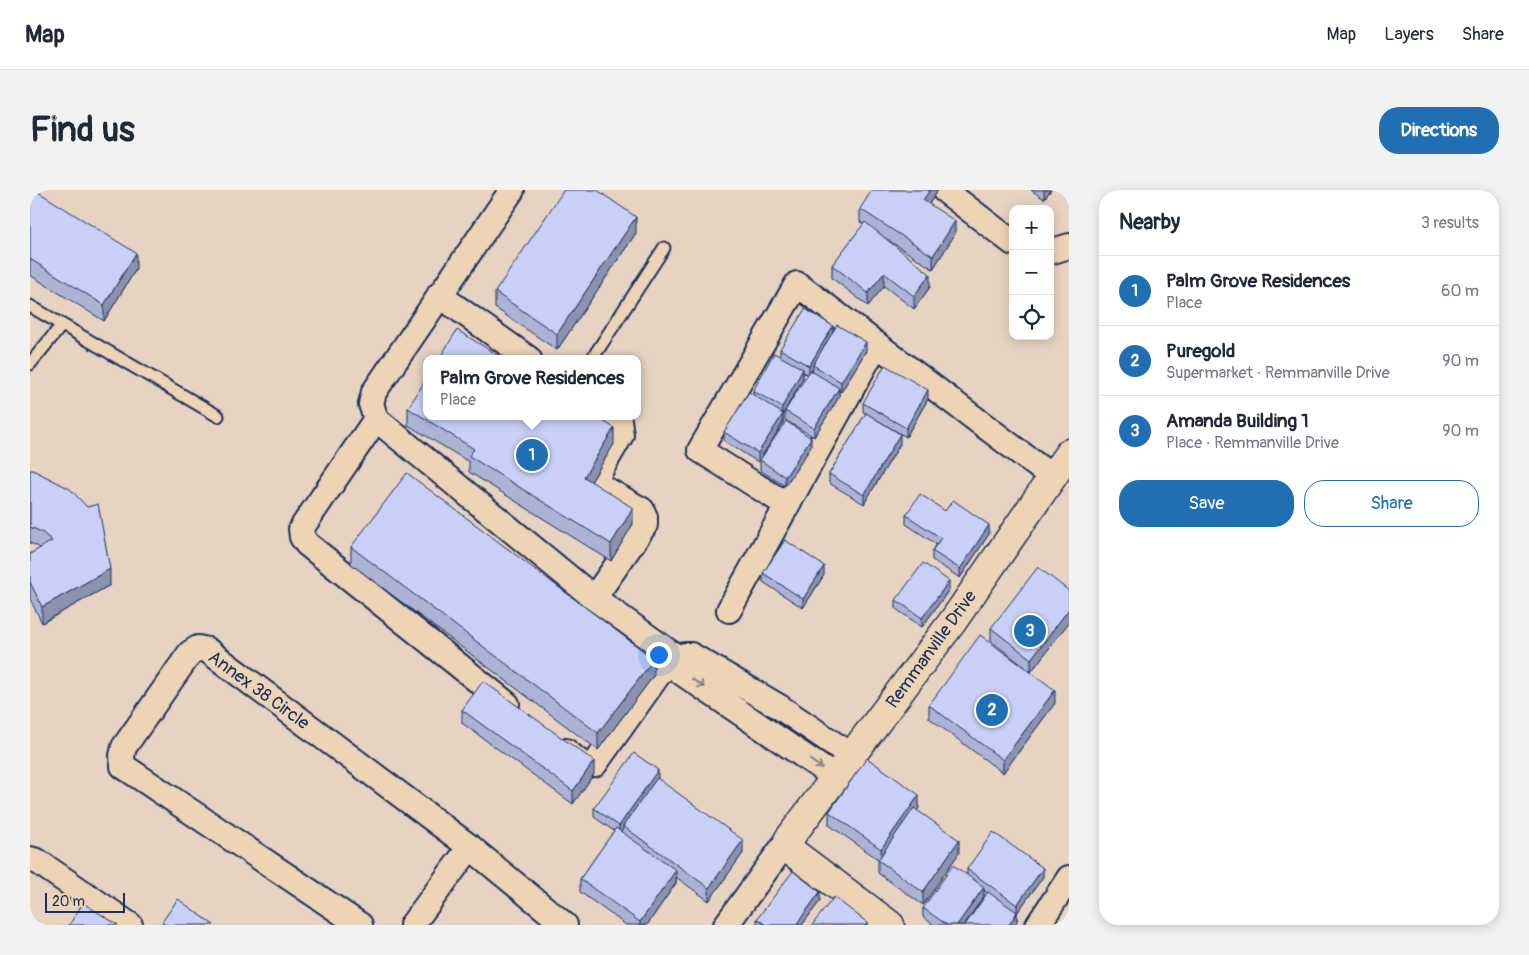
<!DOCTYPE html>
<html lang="en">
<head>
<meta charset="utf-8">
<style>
	body { margin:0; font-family:Pangolin,sans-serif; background:#f2f2f3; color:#1f2937 }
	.controls { position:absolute; right:15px; top:15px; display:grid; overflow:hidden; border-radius:10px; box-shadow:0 2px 12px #0003 }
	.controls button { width:45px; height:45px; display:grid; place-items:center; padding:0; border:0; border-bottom:1px solid #e0e1e3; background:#fff; color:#1f2937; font:25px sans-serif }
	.scale { position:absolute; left:15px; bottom:12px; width:80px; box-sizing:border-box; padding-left:5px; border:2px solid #1b2f5e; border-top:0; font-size:14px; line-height:18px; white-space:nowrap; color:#1b2f5e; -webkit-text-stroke:4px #edd4b5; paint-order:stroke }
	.you { position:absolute; left:628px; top:464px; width:18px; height:18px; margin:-12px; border:4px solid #fff; border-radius:50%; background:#1a73e8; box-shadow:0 0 0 8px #1a73e833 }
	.badge { display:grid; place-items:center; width:32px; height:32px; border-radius:50%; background:#1f6fb2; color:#fff; font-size:16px; font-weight:700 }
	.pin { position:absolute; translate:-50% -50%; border:2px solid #fff; box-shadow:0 1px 5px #0006 }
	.popup { position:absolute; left:393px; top:165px; width:218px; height:65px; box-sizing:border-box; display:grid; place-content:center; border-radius:10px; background:#fff; filter:drop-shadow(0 1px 4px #0005); font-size:16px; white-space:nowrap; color:#747a83 }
	.popup b { font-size:19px; color:#1f2937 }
	.popup::after { content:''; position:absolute; left:50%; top:100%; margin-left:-10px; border:10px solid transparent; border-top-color:#fff }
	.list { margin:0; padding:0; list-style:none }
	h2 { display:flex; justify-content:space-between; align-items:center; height:65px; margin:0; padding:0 20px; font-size:21px }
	h2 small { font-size:16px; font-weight:400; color:#747a83 }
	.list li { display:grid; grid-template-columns:32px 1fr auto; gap:15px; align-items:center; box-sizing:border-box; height:70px; padding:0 20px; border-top:1px solid #e0e1e3 }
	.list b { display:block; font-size:19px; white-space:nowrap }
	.list p { margin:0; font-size:16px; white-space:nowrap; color:#747a83 }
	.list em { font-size:16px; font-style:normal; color:#747a83 }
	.actions { display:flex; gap:10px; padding:15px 20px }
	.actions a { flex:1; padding:11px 0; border:1px solid #1f6fb2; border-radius:20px; text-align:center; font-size:18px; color:#1f6fb2 }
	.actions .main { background:#1f6fb2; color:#fff }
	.icon { flex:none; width:28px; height:28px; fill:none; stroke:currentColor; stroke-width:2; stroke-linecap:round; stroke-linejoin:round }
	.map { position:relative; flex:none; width:1039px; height:735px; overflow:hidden; border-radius:20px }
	header { display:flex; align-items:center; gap:30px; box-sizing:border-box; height:70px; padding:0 25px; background:#fff; border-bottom:1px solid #e0e1e3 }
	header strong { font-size:24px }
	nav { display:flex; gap:28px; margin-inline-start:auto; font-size:18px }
	.intro { display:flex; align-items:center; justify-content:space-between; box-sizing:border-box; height:120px; padding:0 30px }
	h1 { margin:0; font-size:35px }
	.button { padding:12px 22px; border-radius:20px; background:#1f6fb2; color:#fff; font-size:18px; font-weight:700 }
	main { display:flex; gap:30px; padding:0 30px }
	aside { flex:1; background:#fff; border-radius:20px; box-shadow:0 2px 12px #0003 }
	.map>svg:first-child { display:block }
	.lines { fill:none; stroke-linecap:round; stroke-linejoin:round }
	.service-casing { stroke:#1b2f5e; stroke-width:15 }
	.minor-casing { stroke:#1b2f5e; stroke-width:28 }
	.secondary-casing { stroke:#1b2f5e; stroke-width:31 }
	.service { stroke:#edd4b5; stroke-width:11 }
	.minor { stroke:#edd4b5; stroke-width:24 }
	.secondary { stroke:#edd4b5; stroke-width:28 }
	.wall { fill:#acb3d5; stroke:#1b2f5e }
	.shaded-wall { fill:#8c92ae; stroke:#1b2f5e }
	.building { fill:#c8d0f8; stroke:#1b2f5e }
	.oneway { stroke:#84828a }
	.labels { text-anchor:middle; stroke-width:4; stroke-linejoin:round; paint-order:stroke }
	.street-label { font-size:18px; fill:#1b2f5e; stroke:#edd4b5 }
</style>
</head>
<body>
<header>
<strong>Map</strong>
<nav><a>Map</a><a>Layers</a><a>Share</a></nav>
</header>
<div class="intro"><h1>Find us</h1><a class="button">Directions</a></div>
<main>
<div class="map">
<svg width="1039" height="735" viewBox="0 0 1039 735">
	<rect width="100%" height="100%" fill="#e6d3c2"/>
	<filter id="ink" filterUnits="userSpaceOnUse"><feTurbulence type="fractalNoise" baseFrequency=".02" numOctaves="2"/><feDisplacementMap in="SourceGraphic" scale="10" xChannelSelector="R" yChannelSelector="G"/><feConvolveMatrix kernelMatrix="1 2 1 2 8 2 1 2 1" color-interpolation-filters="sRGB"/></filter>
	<g filter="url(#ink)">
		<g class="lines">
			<defs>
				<g id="service">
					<polyline points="0,116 188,226"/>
					<polyline points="562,169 634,58"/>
					<polyline points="0,174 31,136"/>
				</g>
				<g id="minor">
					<polyline points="914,0 983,53"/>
					<polyline points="1020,62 1039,56"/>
					<polyline points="409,105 499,169"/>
					<polyline points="346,229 564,408 649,469"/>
					<polyline points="757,315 670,260 767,94 1022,287"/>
					<polyline points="564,408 615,335 615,327 612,320 568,295 566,288 591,245 589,230 584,226"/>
					<polyline points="699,420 846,155"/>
					<polyline points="477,514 277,354 272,347 271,339 346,229 341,214 344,202 482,0"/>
					<polyline points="536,561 553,575 565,574 643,464"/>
					<polyline points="806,588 649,481 649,469 655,465 661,465 748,516 822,566"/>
					<polyline points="0,669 7,671 100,735"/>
					<polyline points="330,735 93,576 92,566 94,557 160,463 168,458 177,460 440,657 535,735"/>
					<polyline points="382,735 440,657"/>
					<polyline points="696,735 758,650"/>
					<polyline points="1008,735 1039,688"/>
				</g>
				<polyline id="secondary" points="860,735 761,661 758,650 923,431 1039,263"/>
			</defs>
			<use href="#service" class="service-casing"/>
			<use href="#minor" class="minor-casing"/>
			<use href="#secondary" class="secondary-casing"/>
			<use href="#service" class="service"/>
			<use href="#minor" class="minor"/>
			<use href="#secondary" class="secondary"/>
		</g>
		<g class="wall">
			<polygon points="0,0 106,79 74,131 0,85"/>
			<polygon points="908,0 899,14 925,44 903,79 855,48 900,97 884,119 854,96 838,116 802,88 802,75 834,34 830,32 830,19"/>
			<polygon points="1001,0 1021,0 1014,9"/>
			<polygon points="606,43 527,160 465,118 465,102"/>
			<polygon points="803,141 836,161 811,202 809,200 809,207 784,247 755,230 755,221 778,185 773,182 773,188 753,224 753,233 728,272 694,251 694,242 723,205 723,201 750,166 750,159"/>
			<polygon points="898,209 876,247 837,224 870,254 834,314 799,293 799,284 836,223 833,222 833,213"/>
			<polygon points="378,218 584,254 561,292 603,334 581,371 439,282 439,272 378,235"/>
			<polygon points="781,257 755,296 730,280 730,270"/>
			<polygon points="0,280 80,395 12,433 0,409 0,364 11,358 0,353"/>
			<polygon points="915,321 959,344 930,388 902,370 902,361 906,354 876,334 876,325"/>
			<polygon points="321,357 624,485 568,560 321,374"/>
			<polygon points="733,383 794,385 773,418 733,392"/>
			<polygon points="919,400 892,437 866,419 866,410"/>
			<polygon points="1039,401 1039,432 1001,482 961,451 961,438"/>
			<polygon points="1025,513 973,583 899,528 899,515"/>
			<polygon points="432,520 564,584 543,614 432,533"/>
			<polygon points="628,589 713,663 679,711 646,687 646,693 617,735 596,735 550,702 550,689 584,641 564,627 564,618"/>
			<polygon points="889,618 887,620 929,663 893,715 848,683 848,669 799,635 799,622"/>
			<polygon points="937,679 1013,687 987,723 987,731 954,700 954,706 934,735 904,735 893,727 893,718 937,685"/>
			<polygon points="790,711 772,735 727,735 727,729"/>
		</g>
		<g class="shaded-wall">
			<polygon points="900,0 908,0 893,23 893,10"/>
			<polygon points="1014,0 1021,0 1014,9"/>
			<polygon points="606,27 606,43 527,160 527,144"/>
			<polygon points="925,31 925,44 903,79 903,66"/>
			<polygon points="106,63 106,79 74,131 74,115"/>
			<polygon points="854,83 854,96 838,116 838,103"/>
			<polygon points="900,84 900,97 884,119 884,106"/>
			<polygon points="803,136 803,145 783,175 783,179 779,185 779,176"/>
			<polygon points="836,152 836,161 811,202 811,192"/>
			<polygon points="773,179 773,188 752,226 752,217"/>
			<polygon points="809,198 809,207 784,247 784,238"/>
			<polygon points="898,200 898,209 876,247 876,238"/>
			<polygon points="753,224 753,233 728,272 728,263"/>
			<polygon points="584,238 584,254 554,303 554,287"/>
			<polygon points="870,244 870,254 834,314 834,305"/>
			<polygon points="781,248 781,257 755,296 755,287"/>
			<polygon points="603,318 603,334 581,371 581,354"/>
			<polygon points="959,335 959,344 930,388 930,379"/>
			<polygon points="794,376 794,385 773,418 773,409"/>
			<polygon points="80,379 80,395 12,433 12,417"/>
			<polygon points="919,391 919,400 892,437 892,428"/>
			<polygon points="1039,419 1039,432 1001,482 1001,469"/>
			<polygon points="624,469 624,485 568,560 568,543"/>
			<polygon points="1025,500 1025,513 973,583 973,570"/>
			<polygon points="564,571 564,584 543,614 543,601"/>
			<polygon points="628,580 628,589 593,636 593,639 589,645 589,636"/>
			<polygon points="889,605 889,618 851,672 851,659"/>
			<polygon points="713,650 713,663 679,711 679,698"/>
			<polygon points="929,650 929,663 893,715 893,702"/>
			<polygon points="1013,678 1013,687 987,723 987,731 985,735 979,735 987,723 987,715"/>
			<polygon points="646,680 646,693 617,735 610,735 610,732"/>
			<polygon points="954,697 954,706 934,735 927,735"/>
			<polygon points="790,702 790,711 772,735 766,735"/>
		</g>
		<g class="building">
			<polygon points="0,0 5,0 106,63 74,115 0,69"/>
			<polygon points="534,0 567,0 606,27 527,144 465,102"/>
			<polygon points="842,0 900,0 893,10 925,31 903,66 830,19"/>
			<polygon points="835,32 900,84 884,106 854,83 838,103 802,75"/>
			<polygon points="775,119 803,136 779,176 750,159"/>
			<polygon points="807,135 836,152 811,192 783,175"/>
			<polygon points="427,140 474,169 409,169"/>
			<polygon points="744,163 773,179 752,217 723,201"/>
			<polygon points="855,175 898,200 876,238 833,213"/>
			<polygon points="780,180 809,198 784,238 755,221"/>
			<polygon points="397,188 397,226 566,226 584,238 554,287 603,318 581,354 439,266 444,259 378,218"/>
			<polygon points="719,202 753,224 728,263 694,242"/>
			<polygon points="836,223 870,244 834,305 799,284"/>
			<polygon points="756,231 781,248 755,287 730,270"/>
			<polygon points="0,280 3,280 40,299 57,317 68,314 80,379 12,417 0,392 0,364 22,351 12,342 0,337"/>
			<polygon points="377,283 624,469 568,543 321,357"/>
			<polygon points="890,304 915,321 923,310 959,335 930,379 902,361 911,348 876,325"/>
			<polygon points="755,350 794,376 773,409 733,383"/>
			<polygon points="893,373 919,391 892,428 866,410"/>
			<polygon points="1008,377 1039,401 1039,419 1001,469 961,438"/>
			<polygon points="950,445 1025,500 973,570 899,515"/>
			<polygon points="453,491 564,571 543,601 432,520"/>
			<polygon points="604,563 628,580 589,636 564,618"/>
			<polygon points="837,568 889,605 851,659 799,622"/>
			<polygon points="627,588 713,650 679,698 593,636"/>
			<polygon points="884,618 929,650 893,702 848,670"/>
			<polygon points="586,638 646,680 610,732 550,689"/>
			<polygon points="963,642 1013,678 987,715 937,679"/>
			<polygon points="923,675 954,697 927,735 917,735 893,718"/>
			<polygon points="763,681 790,702 766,735 736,735 727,729"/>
			<polygon points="958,702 987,722 979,735 935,735"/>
			<polygon points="804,707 839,734 838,735 782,735"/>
			<polygon points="148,709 184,735 136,735 132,732"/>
			<polygon points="53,713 88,735 39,735"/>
		</g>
		<defs><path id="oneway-shaft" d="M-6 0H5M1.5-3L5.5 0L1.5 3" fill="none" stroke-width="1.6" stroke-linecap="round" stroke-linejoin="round" transform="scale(1.25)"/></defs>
		<g class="oneway">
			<use href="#oneway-shaft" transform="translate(668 493) rotate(34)"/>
			<use href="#oneway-shaft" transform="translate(786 574) rotate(36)"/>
		</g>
	</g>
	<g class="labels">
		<g class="street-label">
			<text transform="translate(901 459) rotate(-54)" y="6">Remmanville Drive</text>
			<text transform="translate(229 500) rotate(36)" y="6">Annex 38 Circle</text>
		</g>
	</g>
</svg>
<div class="controls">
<button>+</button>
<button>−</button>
<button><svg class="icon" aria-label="locate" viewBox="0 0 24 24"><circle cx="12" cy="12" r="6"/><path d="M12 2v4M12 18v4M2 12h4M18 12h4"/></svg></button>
</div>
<div class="scale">20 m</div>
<div class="you"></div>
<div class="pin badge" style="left:502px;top:265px">1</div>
<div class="popup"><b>Palm Grove Residences</b>Place</div>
<div class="pin badge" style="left:962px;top:520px">2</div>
<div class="pin badge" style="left:1000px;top:441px">3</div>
</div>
<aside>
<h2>Nearby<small>3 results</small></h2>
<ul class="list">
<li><span class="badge">1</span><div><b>Palm Grove Residences</b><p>Place</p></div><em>60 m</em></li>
<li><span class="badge">2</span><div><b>Puregold</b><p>Supermarket · Remmanville Drive</p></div><em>90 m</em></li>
<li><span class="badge">3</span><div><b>Amanda Building 1</b><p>Place · Remmanville Drive</p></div><em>90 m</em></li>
</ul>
<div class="actions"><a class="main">Save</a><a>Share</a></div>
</aside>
</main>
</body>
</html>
